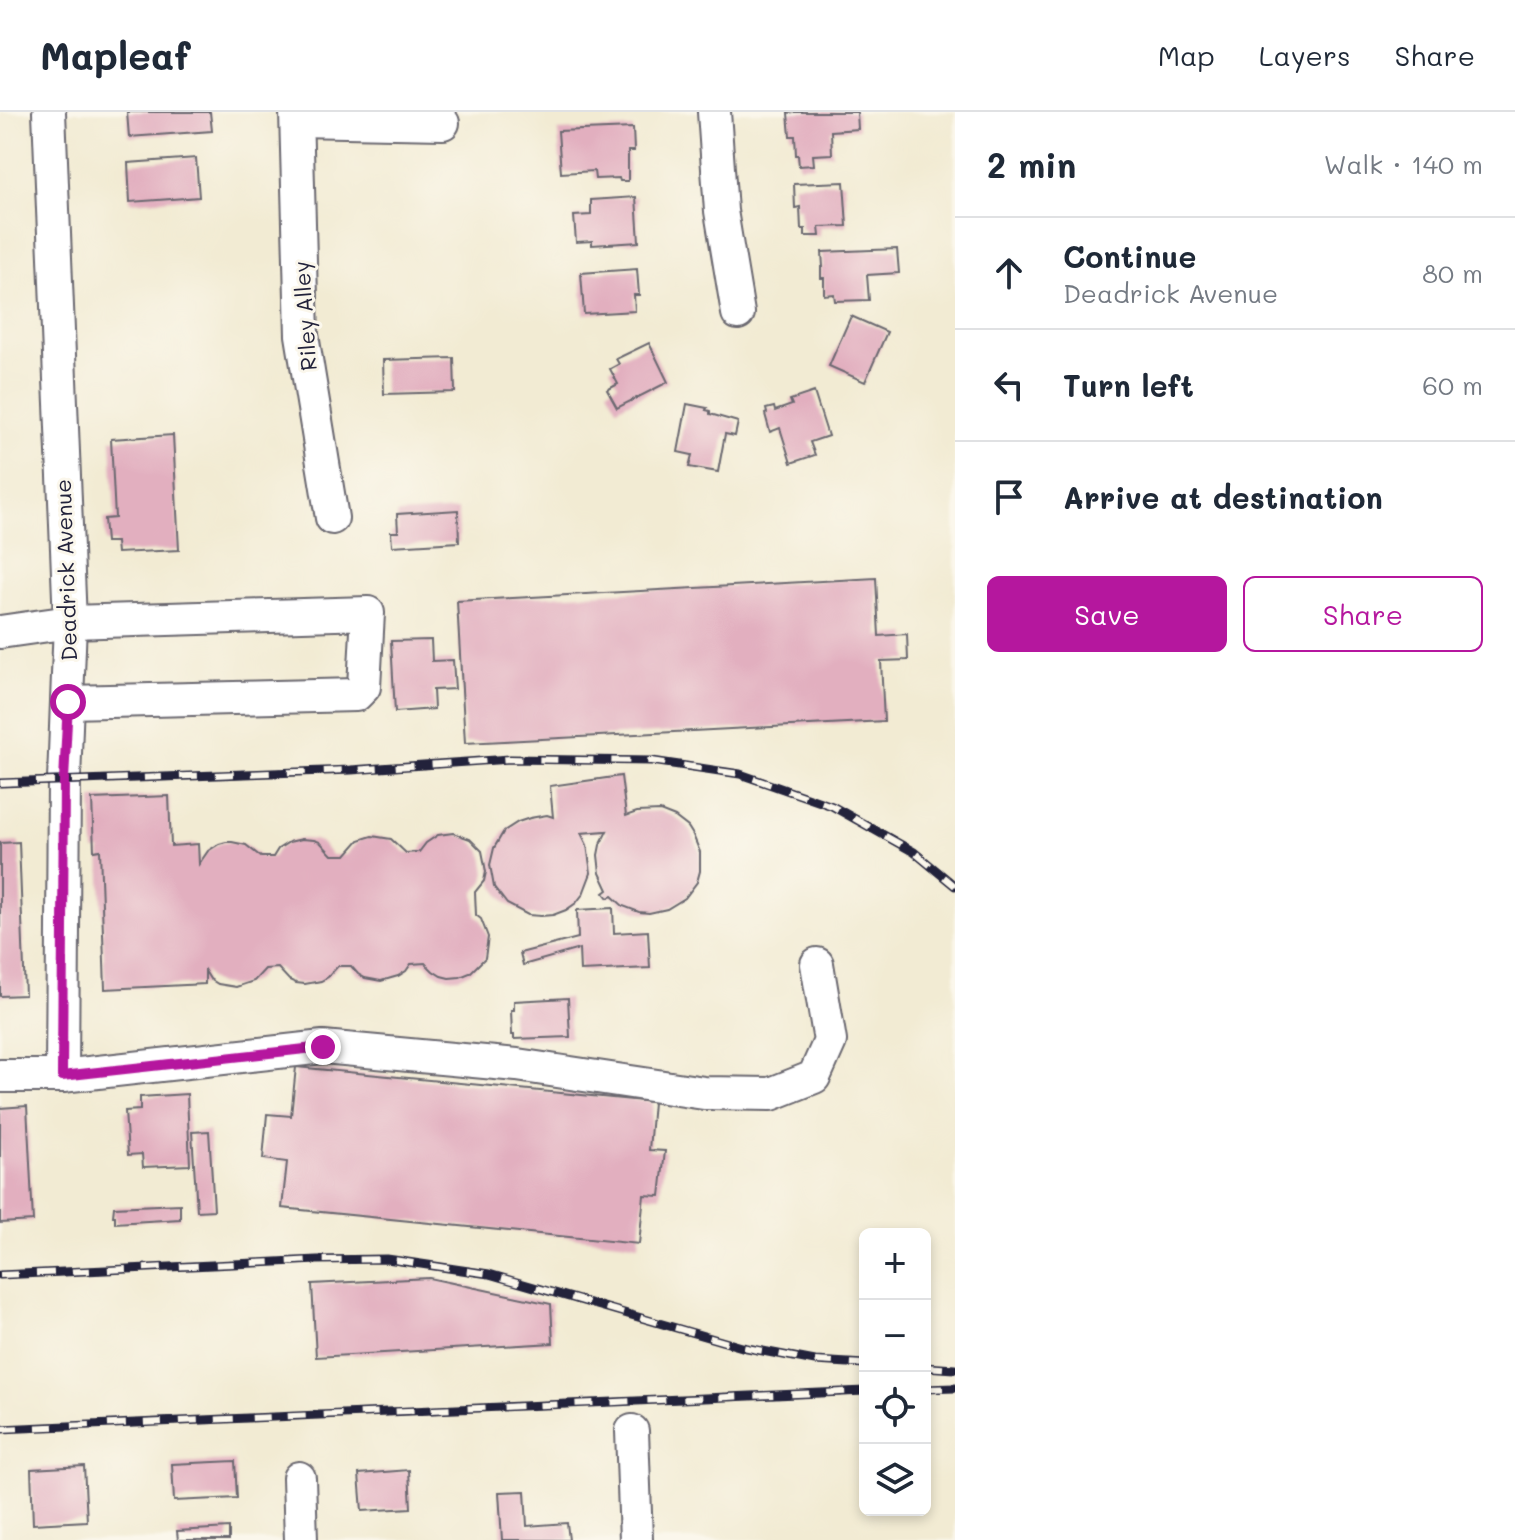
<!DOCTYPE html>
<html lang="en">
<head>
<meta charset="utf-8">
<style>
	body { margin:0; font-family:Mali,sans-serif; background:#f6f6f7; color:#1f2937 }
	.controls { position:absolute; right:24px; bottom:24px; display:grid; overflow:hidden; border-radius:12px; box-shadow:0 4px 12px #0003 }
	.controls button { width:72px; height:72px; display:grid; place-items:center; padding:0; border:0; border-bottom:2px solid #e0e1e3; background:#fff; color:#1f2937; font:40px sans-serif }
	.stop { position:absolute; width:24px; height:24px; margin:-18px; border:6px solid #b5179e; border-radius:50%; background:#fff }
	.stop.end { background:#b5179e; border-color:#fff; box-shadow:0 2px 8px #0008 }
	.list { margin:0; padding:0; list-style:none }
	h2 { display:flex; justify-content:space-between; align-items:center; height:104px; margin:0; padding:0 32px; font-size:34px }
	h2 small { font-size:26px; font-weight:400; color:#747a83 }
	.list li { display:grid; grid-template-columns:52px 1fr auto; gap:24px; align-items:center; box-sizing:border-box; height:112px; padding:0 32px; border-top:2px solid #e0e1e3 }
	.list b { display:block; font-size:30px; white-space:nowrap }
	.list p { margin:0; font-size:26px; white-space:nowrap; color:#747a83 }
	.list em { font-size:26px; font-style:normal; color:#747a83 }
	.actions { display:flex; gap:16px; padding:24px 32px }
	.actions a { flex:1; padding:18px 0; border:2px solid #b5179e; border-radius:12px; text-align:center; font-size:28px; color:#b5179e }
	.actions .main { background:#b5179e; color:#fff }
	.icon { flex:none; width:44px; height:44px; fill:none; stroke:currentColor; stroke-width:2; stroke-linecap:round; stroke-linejoin:round }
	.map { position:relative; flex:none; width:955px; height:1428px; overflow:hidden }
	header { display:flex; align-items:center; gap:48px; box-sizing:border-box; height:112px; padding:0 40px; background:#fff; border-bottom:2px solid #e0e1e3 }
	header strong { font-size:38px }
	nav { display:flex; gap:44px; margin-inline-start:auto; font-size:28px }
	main { display:flex }
	aside { flex:1; background:#fff }
	.map>svg:first-child { display:block }
	.building { fill:#e2afbf }
	.lines { fill:none; stroke-linecap:round; stroke-linejoin:round }
	.minor-casing { stroke:#6b6870; stroke-width:36 }
	.minor { stroke:#fff; stroke-width:32 }
	.rail-casing { stroke:#22223b; stroke-width:9 }
	.rail { stroke:#fbf7ec; stroke-width:6; stroke-dasharray:18; stroke-linecap:butt }
	.route { stroke:#b5179e; stroke-width:10 }
	.labels { text-anchor:middle; stroke-width:6; stroke-linejoin:round; paint-order:stroke }
	.street-label { font-size:22px; fill:#22223b; stroke:#fbf7ec }
</style>
</head>
<body>
<header>
<strong>Mapleaf</strong>
<nav><a>Map</a><a>Layers</a><a>Share</a></nav>
</header>
<main>
<div class="map">
<svg width="955" height="1428" viewBox="0 0 955 1428">
	<rect width="100%" height="100%" fill="#fbf7ec"/>
	<filter id="ink" filterUnits="userSpaceOnUse"><feTurbulence type="fractalNoise" baseFrequency=".0125" numOctaves="2"/><feDisplacementMap in="SourceGraphic" scale="16" xChannelSelector="R" yChannelSelector="G"/><feConvolveMatrix kernelMatrix="1 2 1 2 8 2 1 2 1" color-interpolation-filters="sRGB"/></filter>
	<filter id="wash" filterUnits="userSpaceOnUse"><feTurbulence type="fractalNoise" baseFrequency=".006" numOctaves="4" result="noise"/><feDisplacementMap in="SourceGraphic" scale="32" xChannelSelector="R" yChannelSelector="G"/><feGaussianBlur stdDeviation="1.8" result="paint"/><feColorMatrix in="noise" values="0 0 0 0 0 0 0 0 0 0 0 0 0 0 0 0 0 1.4 0 .05"/><feComposite in="paint" operator="in"/></filter>
	<g filter="url(#wash)">
		<rect width="100%" height="100%" fill="#f2ebd3"/>
		<g id="blocks">
			<g class="building">
				<polygon points="127,0 210,0 212,19 129,25"/>
				<polygon points="795,0 857,0 858,17 831,19 832,42 813,43 814,53 799,54 798,43 796,43 795,24 790,24 788,1"/>
				<polygon points="633,16 634,39 628,39 628,69 620,69 619,66 595,67 594,59 561,61 558,19"/>
				<polygon points="196,46 199,85 130,90 128,51"/>
				<polygon points="844,70 847,114 819,115 820,124 805,124 805,117 801,117 800,95 795,96 794,72"/>
				<polygon points="636,85 639,130 592,133 592,129 576,130 574,104 591,103 591,88"/>
				<polygon points="897,137 899,161 867,163 869,188 835,189 834,182 824,183 824,166 821,166 821,155 823,155 822,140"/>
				<polygon points="637,157 639,183 634,183 635,199 584,202 581,161"/>
				<polygon points="851,204 887,220 865,270 829,254"/>
				<polygon points="649,231 668,270 617,296 607,278 618,272 610,257 619,252 616,247"/>
				<polygon points="454,246 455,280 384,282 383,248"/>
				<polygon points="814,280 828,324 810,330 815,343 791,351 780,316 770,320 765,302 767,301 766,297 774,295 775,299 792,293 790,288"/>
				<polygon points="687,292 707,296 706,298 710,299 710,302 738,310 735,324 725,322 718,360 689,355 692,343 678,340"/>
				<polygon points="173,323 179,438 117,441 116,430 106,430 104,407 115,406 111,327"/>
				<polygon points="458,398 459,430 392,434 391,420 398,420 397,402"/>
				<polygon points="876,466 879,524 907,522 908,548 881,549 884,609 465,631 457,489"/>
				<polygon points="431,528 432,549 453,548 455,577 433,578 434,597 395,600 391,529"/>
				<polygon points="621,664 626,704 637,700 660,699 675,705 688,715 693,723 700,740 700,759 697,770 685,786 667,797 649,801 639,800 623,794 612,784 608,786 604,781 608,778 600,761 598,743 600,733 607,719 581,721 587,733 591,761 583,782 576,791 566,798 553,803 541,804 528,803 507,792 494,775 490,753 494,736 504,719 518,710 530,706 547,703 553,705 550,674"/>
				<polygon points="169,684 171,734 198,732 199,752 208,739 219,732 226,730 232,730 246,733 261,745 273,745 278,737 289,730 302,727 314,728 320,730 332,743 346,743 359,728 372,724 391,727 406,741 419,740 426,731 438,723 453,721 470,727 482,739 484,749 486,760 484,769 475,780 476,803 481,807 488,825 485,846 470,861 460,865 449,866 441,864 433,859 425,851 411,852 406,859 398,864 381,869 365,866 358,862 351,854 338,854 328,865 321,869 305,872 296,871 289,868 278,856 265,857 254,869 236,875 218,872 210,867 205,859 205,872 105,877 100,738 94,739 92,687"/>
				<polygon points="19,730 25,883 0,884 0,731"/>
				<polygon points="613,796 614,821 648,819 650,856 580,859 579,837 523,853 520,841 578,826 577,798"/>
				<polygon points="568,886 570,925 514,927 514,923 512,923 511,898 514,898 514,889"/>
				<polygon points="296,955 653,990 649,1038 665,1039 660,1084 644,1083 639,1132 282,1096 287,1050 263,1047 267,1002 291,1004"/>
				<polygon points="187,982 190,1053 143,1055 142,1042 128,1043 125,999 140,998 140,985"/>
				<polygon points="27,994 33,1109 0,1111 0,996"/>
				<polygon points="209,1019 214,1098 197,1099 192,1020"/>
				<polygon points="180,1092 180,1107 115,1111 115,1104 113,1104 114,1095"/>
				<polygon points="429,1166 551,1192 553,1231 316,1245 312,1172"/>
				<polygon points="235,1349 237,1386 174,1389 172,1352"/>
				<polygon points="84,1354 87,1409 33,1412 31,1357"/>
				<polygon points="409,1358 411,1396 362,1399 359,1362"/>
				<polygon points="525,1379 527,1414 567,1411 569,1428 502,1428 499,1380"/>
				<polygon points="229,1416 229,1428 178,1428 177,1419"/>
			</g>
		</g>
	</g>
	<g filter="url(#ink)">
		<use href="#blocks" fill-opacity="0" stroke="#6b6870" stroke-width="2"/>
		<g class="lines">
			<defs>
				<g id="minor">
					<polyline points="49,0 70,510 64,668 62,964"/>
					<polyline points="296,0 302,223 332,406"/>
					<polyline points="714,0 721,99 738,201"/>
					<polyline points="297,8 443,11"/>
					<polyline points="0,520 70,510 368,501 364,575 356,583 68,590"/>
					<polyline points="0,964 62,964 323,935 517,953 704,981 771,982 814,965 830,929 817,852"/>
					<polyline points="632,1319 636,1428"/>
					<polyline points="299,1366 301,1428"/>
				</g>
			</defs>
			<use href="#minor" class="minor-casing"/>
			<use href="#minor" class="minor"/>
			<defs>
				<g id="rail">
					<polyline points="0,671 351,658 510,647 652,649 740,662 832,694 914,740 955,774"/>
					<polyline points="0,1163 317,1148 387,1147 489,1162 742,1235 815,1249 865,1252"/>
					<polyline points="925,1255 955,1257"/>
					<polyline points="925,1277 955,1276"/>
					<polyline points="0,1317 865,1279"/>
				</g>
			</defs>
			<use href="#rail" class="rail-casing"/>
			<use href="#rail" class="rail"/>
		</g>
	</g>
	<g class="lines" filter="url(#ink)">
		<polyline class="route" points="68,590 64,668 62,964 323,935"/>
	</g>
	<g class="labels">
		<g class="street-label">
			<text transform="translate(305 204) rotate(-94)" y="8">Riley Alley</text>
			<text transform="translate(66 458) rotate(-92)" y="8">Deadrick Avenue</text>
		</g>
	</g>
</svg>
<div class="controls">
<button>+</button>
<button>−</button>
<button><svg class="icon" aria-label="locate" viewBox="0 0 24 24"><circle cx="12" cy="12" r="6"/><path d="M12 2v4M12 18v4M2 12h4M18 12h4"/></svg></button>
<button><svg class="icon" aria-label="layers" viewBox="0 0 24 24"><path d="M12 4l9 5-9 5-9-5zM3 14l9 5 9-5"/></svg></button>
</div>
<div class="stop" style="left:68px;top:590px"></div>
<div class="stop end" style="left:323px;top:935px"></div>
</div>
<aside>
<h2>2 min<small>Walk · 140 m</small></h2>
<ul class="list">
<li><svg class="icon" aria-label="ahead" viewBox="0 0 24 24"><path d="M12 20V5M6 11l6-6 6 6"/></svg><div><b>Continue</b><p>Deadrick Avenue</p></div><em>80 m</em></li>
<li><svg class="icon" aria-label="left" viewBox="0 0 24 24"><path d="M17 20v-9H6M10 6l-5 5 5 5"/></svg><div><b>Turn left</b></div><em>60 m</em></li>
<li><svg class="icon" aria-label="arrive" viewBox="0 0 24 24"><path d="M6 21V4h12l-3 4 3 4H6"/></svg><div><b>Arrive at destination</b></div></li>
</ul>
<div class="actions"><a class="main">Save</a><a>Share</a></div>
</aside>
</main>
</body>
</html>
